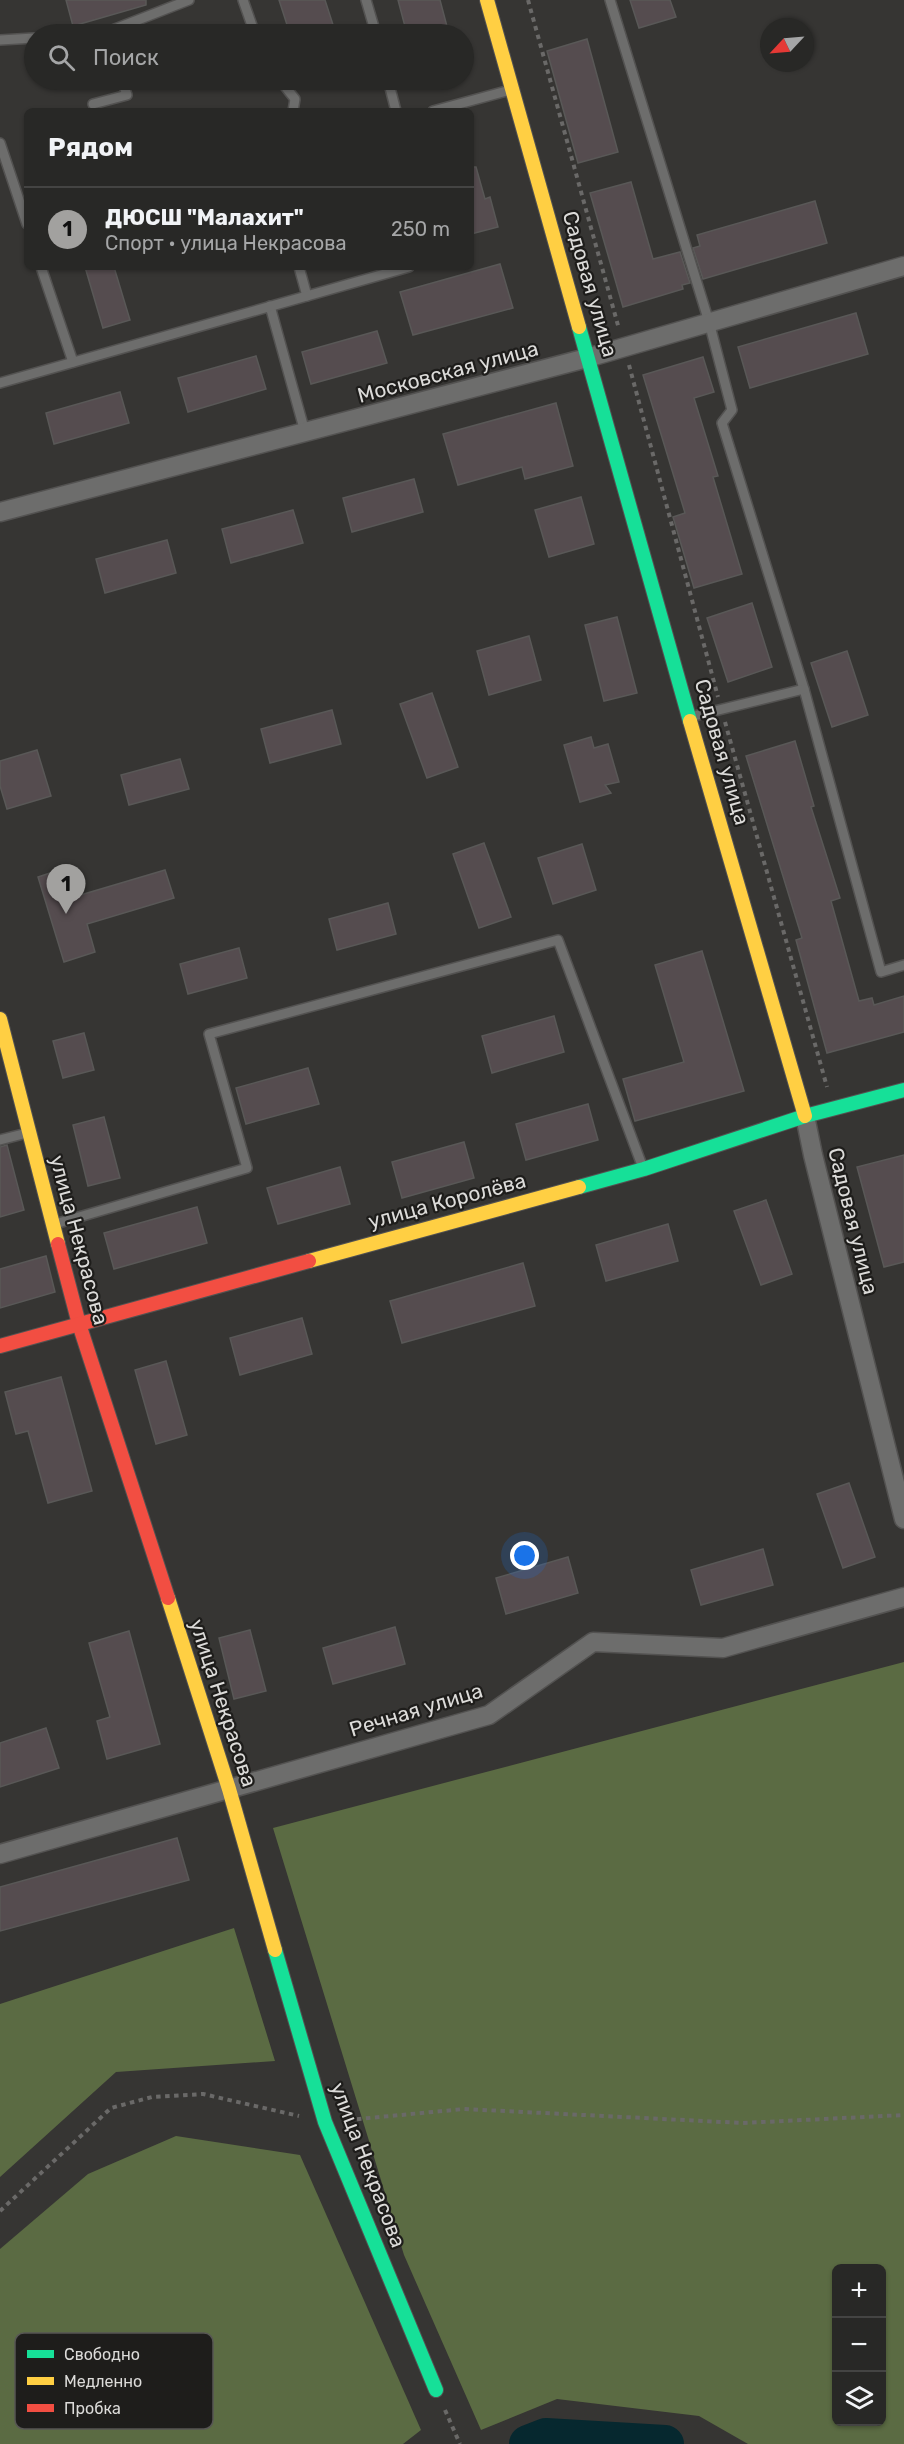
<!DOCTYPE html>
<html lang="ru">
<head>
<meta charset="utf-8">
<style>
	body { margin:0; font-family:Rubik,sans-serif; background:#30302e; color:#f1f3f6 }
	.controls { position:absolute; right:18px; bottom:18px; display:grid; overflow:hidden; border-radius:9px; box-shadow:0 2px 4px #0004 }
	.controls button { width:54px; height:54px; display:grid; place-items:center; padding:0; border:0; border-bottom:2px solid #444443; background:#282826; color:#f1f3f6; font:30px sans-serif }
	.compass { position:absolute; left:760px; top:18px; width:54px; height:54px; border-radius:50%; background:#282826; box-shadow:0 2px 4px #0004; rotate:244deg }
	.you { position:absolute; left:525px; top:1556px; width:21px; height:21px; margin:-15px; border:4px solid #fff; border-radius:50%; background:#1a73e8; box-shadow:0 0 0 9px #1a73e833 }
	.badge { display:grid; place-items:center; width:39px; height:39px; border-radius:50%; background:#a2a19f; color:#111; font-size:20px; font-weight:700 }
	.pin { position:absolute; translate:-50% -50px; filter:drop-shadow(0 2px 3px #0008) }
	.pin::after { content:''; position:absolute; top:32px; width:21px; height:18px; background:inherit; clip-path:polygon(0 0,100% 0,50% 100%) }
	.list { margin:0; padding:0; list-style:none }
	h2 { display:flex; justify-content:space-between; align-items:center; height:78px; margin:0; padding:0 24px; font-size:26px }
	h2 small { font-size:20px; font-weight:400; color:#a5a6a7 }
	.list li { display:grid; grid-template-columns:39px 1fr auto; gap:18px; align-items:center; box-sizing:border-box; height:84px; padding:0 24px; border-top:2px solid #444443 }
	.list b { display:block; font-size:22px; white-space:nowrap }
	.list p { margin:0; font-size:20px; white-space:nowrap; color:#a5a6a7 }
	.list em { font-size:20px; font-style:normal; color:#a5a6a7 }
	.icon { flex:none; width:33px; height:33px; fill:none; stroke:currentColor; stroke-width:2; stroke-linecap:round; stroke-linejoin:round }
	.map { position:relative; flex:none; width:904px; height:2444px; overflow:hidden }
	.search { position:absolute; background:#282826; box-shadow:0 2px 4px #0004; left:24px; top:24px; width:450px; height:66px; display:flex; align-items:center; gap:15px; box-sizing:border-box; padding:0 21px; border-radius:33px; color:#a5a6a7; font-size:22px }
	.panel { position:absolute; background:#282826; box-shadow:0 2px 4px #0004; left:24px; top:108px; width:450px; height:162px; border-radius:9px }
	.map>svg:first-child { display:block }
	.forest { fill:#5b6b43; fill-rule:evenodd }
	.lines { fill:none; stroke-linecap:round; stroke-linejoin:round }
	.river { stroke:#06282f; stroke-width:38 }
	.building { fill:#554c4f; stroke:#595857; stroke-width:1.5 }
	.lane-casing { stroke:#535251; stroke-width:12 }
	.street-casing { stroke:#535251; stroke-width:21 }
	.fast-casing { stroke:#535251; stroke-width:16 }
	.slow-casing { stroke:#535251; stroke-width:16 }
	.jam-casing { stroke:#535251; stroke-width:16 }
	.path { stroke:#6a6968; stroke-width:4; stroke-dasharray:4.5 4.5; stroke-linecap:butt }
	.lane { stroke:#6d6d6c; stroke-width:9 }
	.street { stroke:#6d6d6c; stroke-width:18 }
	.fast { stroke:#16e098; stroke-width:14 }
	.slow { stroke:#ffcf43; stroke-width:14 }
	.jam { stroke:#f24e42; stroke-width:14 }
	.labels { text-anchor:middle; stroke-width:4.5; stroke-linejoin:round; paint-order:stroke }
	.street-label { font-size:21px; fill:#dcdbd9; stroke:#1e1d1b }
	.key { fill:#1e1d1b; stroke:#575654; stroke-width:1.5 }
	.key-label { font-size:16px; fill:#dcdbd9 }
</style>
</head>
<body>
<div class="map">
<svg width="904" height="2444" viewBox="0 0 904 2444">
	<rect width="100%" height="100%" fill="#363533"/>
	<g class="forest">
		<path d="M904,1662v782h-156l-49,-28 -142,-17 -76,31 -77,-175 -131,-427zM836,2268h46v154h-46z"/>
		<polygon points="234,1928 275,2061 116,2072 0,2177 0,2004"/>
		<polygon points="176,2136 300,2155 421,2430 403,2444 0,2444 0,2249 88,2174"/>
	</g>
	<g class="lines">
		<polyline class="river" points="528,2444 546,2437 665,2444"/>
	</g>
	<g class="building">
		<polygon points="66,0 146,0 146,5 73,26"/>
		<polygon points="279,0 325,0 336,34 290,34"/>
		<polygon points="398,0 440,0 449,34 407,34"/>
		<polygon points="630,0 670,0 676,17 639,28"/>
		<polygon points="587,39 618,152 578,163 547,51"/>
		<polygon points="471,167 476,167 485,199 490,197 498,227 471,234"/>
		<polygon points="631,182 653,259 680,252 690,283 682,285 683,289 623,307 590,193"/>
		<polygon points="815,201 827,243 703,279 693,248 700,246 697,235"/>
		<polygon points="500,264 513,308 413,335 400,292"/>
		<polygon points="85,267 114,267 130,320 103,328"/>
		<polygon points="856,313 868,354 750,388 738,347"/>
		<polygon points="377,331 387,363 311,384 302,352"/>
		<polygon points="256,356 266,389 188,412 178,378"/>
		<polygon points="703,357 714,392 694,398 718,476 713,477 742,574 694,588 673,517 685,513 643,375"/>
		<polygon points="120,392 129,423 54,444 46,413"/>
		<polygon points="556,403 573,466 525,479 522,467 458,485 443,434"/>
		<polygon points="414,479 423,512 352,532 343,498"/>
		<polygon points="581,497 594,544 549,557 535,510"/>
		<polygon points="293,510 303,543 231,563 222,529"/>
		<polygon points="167,540 176,573 105,593 96,559"/>
		<polygon points="752,603 772,667 728,682 707,618"/>
		<polygon points="617,617 637,693 604,701 585,625"/>
		<polygon points="529,636 541,680 489,695 477,651"/>
		<polygon points="847,651 868,715 832,727 811,663"/>
		<polygon points="432,693 458,767 427,778 400,704"/>
		<polygon points="332,710 341,744 270,763 261,729"/>
		<polygon points="591,737 594,748 608,744 619,782 605,785 611,793 580,802 564,745"/>
		<polygon points="795,741 814,806 811,807 840,898 831,901 859,1001 872,998 874,1005 904,996 904,1032 827,1053 796,940 802,938 746,756"/>
		<polygon points="37,750 51,796 7,809 0,786 0,761"/>
		<polygon points="180,759 189,789 129,805 121,775"/>
		<polygon points="484,843 511,917 479,928 453,854"/>
		<polygon points="582,844 596,890 553,904 538,858"/>
		<polygon points="68,867 77,896 165,870 174,898 87,924 95,952 64,962 38,877"/>
		<polygon points="388,903 396,934 337,950 329,919"/>
		<polygon points="239,948 247,978 188,994 180,964"/>
		<polygon points="702,951 744,1091 635,1121 623,1079 684,1062 655,965"/>
		<polygon points="554,1016 564,1052 492,1073 482,1036"/>
		<polygon points="84,1033 94,1070 63,1078 53,1041"/>
		<polygon points="308,1068 319,1104 246,1124 236,1088"/>
		<polygon points="588,1104 598,1140 526,1160 516,1124"/>
		<polygon points="104,1117 120,1178 88,1186 73,1125"/>
		<polygon points="464,1142 474,1178 402,1198 392,1162"/>
		<polygon points="7,1145 24,1210 0,1217 0,1147"/>
		<polygon points="904,1155 904,1262 884,1267 857,1167"/>
		<polygon points="340,1167 350,1204 278,1224 267,1188"/>
		<polygon points="766,1200 792,1274 761,1285 734,1211"/>
		<polygon points="197,1207 207,1243 114,1269 104,1233"/>
		<polygon points="668,1224 678,1261 606,1281 596,1245"/>
		<polygon points="46,1256 55,1292 0,1308 0,1269"/>
		<polygon points="523,1263 535,1306 402,1343 390,1301"/>
		<polygon points="302,1318 312,1354 240,1375 230,1338"/>
		<polygon points="166,1361 187,1435 156,1444 135,1370"/>
		<polygon points="61,1377 92,1491 48,1503 28,1431 16,1434 5,1392"/>
		<polygon points="849,1483 875,1557 843,1568 817,1494"/>
		<polygon points="763,1549 773,1585 701,1605 691,1570"/>
		<polygon points="568,1557 578,1593 506,1614 496,1578"/>
		<polygon points="395,1627 405,1664 333,1684 323,1648"/>
		<polygon points="250,1630 266,1691 234,1699 219,1638"/>
		<polygon points="129,1631 160,1744 107,1759 97,1721 110,1717 89,1643"/>
		<polygon points="46,1728 59,1768 0,1787 0,1743"/>
		<polygon points="177,1838 189,1880 0,1931 0,1887"/>
	</g>
	<g class="lines">
		<defs>
			<g id="lane">
				<polyline points="243,0 255,34"/>
				<polyline points="366,0 376,34"/>
				<polyline points="610,0 709,322 732,410 722,423 804,689 881,972 904,965"/>
				<polyline points="78,34 107,32 189,0"/>
				<polyline points="0,40 34,38"/>
				<polyline points="280,80 295,99 293,111"/>
				<polyline points="388,80 396,111"/>
				<polyline points="93,104 127,95 122,80"/>
				<polyline points="433,111 510,90"/>
				<polyline points="0,143 27,224"/>
				<polyline points="41,267 73,362"/>
				<polyline points="299,267 307,296"/>
				<polyline points="270,306 305,432"/>
				<polyline points="0,383 409,267"/>
				<polyline points="690,717 804,689"/>
				<polyline points="0,1140 27,1133"/>
				<polyline points="55,1224 247,1168 209,1034 558,940 643,1168"/>
			</g>
			<g id="street">
				<polyline points="0,512 587,358 904,266"/>
				<polyline points="805,1116 813,1155 904,1519"/>
				<polyline points="0,1854 489,1715 593,1642 723,1648 904,1597"/>
			</g>
			<g id="fast">
				<polyline points="579,327 690,721"/>
				<polyline points="579,1187 644,1169 805,1116 904,1090"/>
				<polyline points="275,1950 325,2122 436,2390"/>
			</g>
			<g id="slow">
				<polyline points="487,0 579,327"/>
				<polyline points="690,721 805,1116"/>
				<polyline points="0,1019 58,1244"/>
				<polyline points="309,1261 579,1187"/>
				<polyline points="168,1598 229,1789 275,1950"/>
			</g>
			<g id="jam">
				<polyline points="58,1244 79,1324 168,1598"/>
				<polyline points="0,1346 309,1261"/>
			</g>
		</defs>
		<use href="#lane" class="lane-casing"/>
		<use href="#street" class="street-casing"/>
		<use href="#fast" class="fast-casing"/>
		<use href="#slow" class="slow-casing"/>
		<use href="#jam" class="jam-casing"/>
		<g class="path">
			<polyline points="528,0 619,329"/>
			<polyline points="629,365 718,697"/>
			<polyline points="725,722 827,1087"/>
			<polyline points="348,2120 464,2109 743,2123 904,2115"/>
			<polyline points="0,2211 111,2108 152,2097 203,2094 299,2116"/>
			<polyline points="445,2410 460,2444"/>
		</g>
		<use href="#lane" class="lane"/>
		<use href="#street" class="street"/>
		<use href="#fast" class="fast"/>
		<use href="#slow" class="slow"/>
		<use href="#jam" class="jam"/>
	</g>
	<g class="labels">
		<g class="street-label">
			<text transform="translate(590 284) rotate(74)" y="7">Садовая улица</text>
			<text transform="translate(448 372) rotate(-15)" y="7">Московская улица</text>
			<text transform="translate(722 752) rotate(74)" y="7">Садовая улица</text>
			<text transform="translate(447 1201) rotate(-15)" y="7">улица Королёва</text>
			<text transform="translate(853 1221) rotate(76)" y="7">Садовая улица</text>
			<text transform="translate(79 1240) rotate(75)" y="7">улица Некрасова</text>
			<text transform="translate(223 1703) rotate(72)" y="7">улица Некрасова</text>
			<text transform="translate(416 1710) rotate(-17)" y="7">Речная улица</text>
			<text transform="translate(368 2165) rotate(69)" y="7">улица Некрасова</text>
		</g>
	</g>
	<rect x="15" y="2333" width="198" height="96" rx="9" class="key"/>
	<rect x="27" y="2350" width="27" height="8" fill="#16e098"/>
	<rect x="27" y="2377" width="27" height="8" fill="#ffcf43"/>
	<rect x="27" y="2404" width="27" height="8" fill="#f24e42"/>
	<g class="key-label">
		<text x="64" y="2360">Свободно</text>
		<text x="64" y="2387">Медленно</text>
		<text x="64" y="2414">Пробка</text>
	</g>
</svg>
<div class="controls">
<button>+</button>
<button>−</button>
<button><svg class="icon" aria-label="layers" viewBox="0 0 24 24"><path d="M12 4l9 5-9 5-9-5zM3 14l9 5 9-5"/></svg></button>
</div>
<svg class="compass" viewBox="-18 -18 36 36"><path d="M0-13l5 13h-10z" fill="#e53935"/><path d="M0 13l5-13h-10z" fill="#a5a6a7"/></svg>
<div class="you"></div>
<div class="pin badge" style="left:66px;top:914px">1</div>
<div class="search"><svg class="icon" aria-label="search" viewBox="0 0 24 24"><circle cx="10" cy="10" r="6"/><path d="M15 15l6 6"/></svg>Поиск</div>
<section class="panel">
<h2>Рядом<small></small></h2>
<ul class="list">
<li><span class="badge">1</span><div><b>ДЮСШ &quot;Малахит&quot;</b><p>Спорт · улица Некрасова</p></div><em>250 m</em></li>
</ul>
</section>
</div>
</body>
</html>
